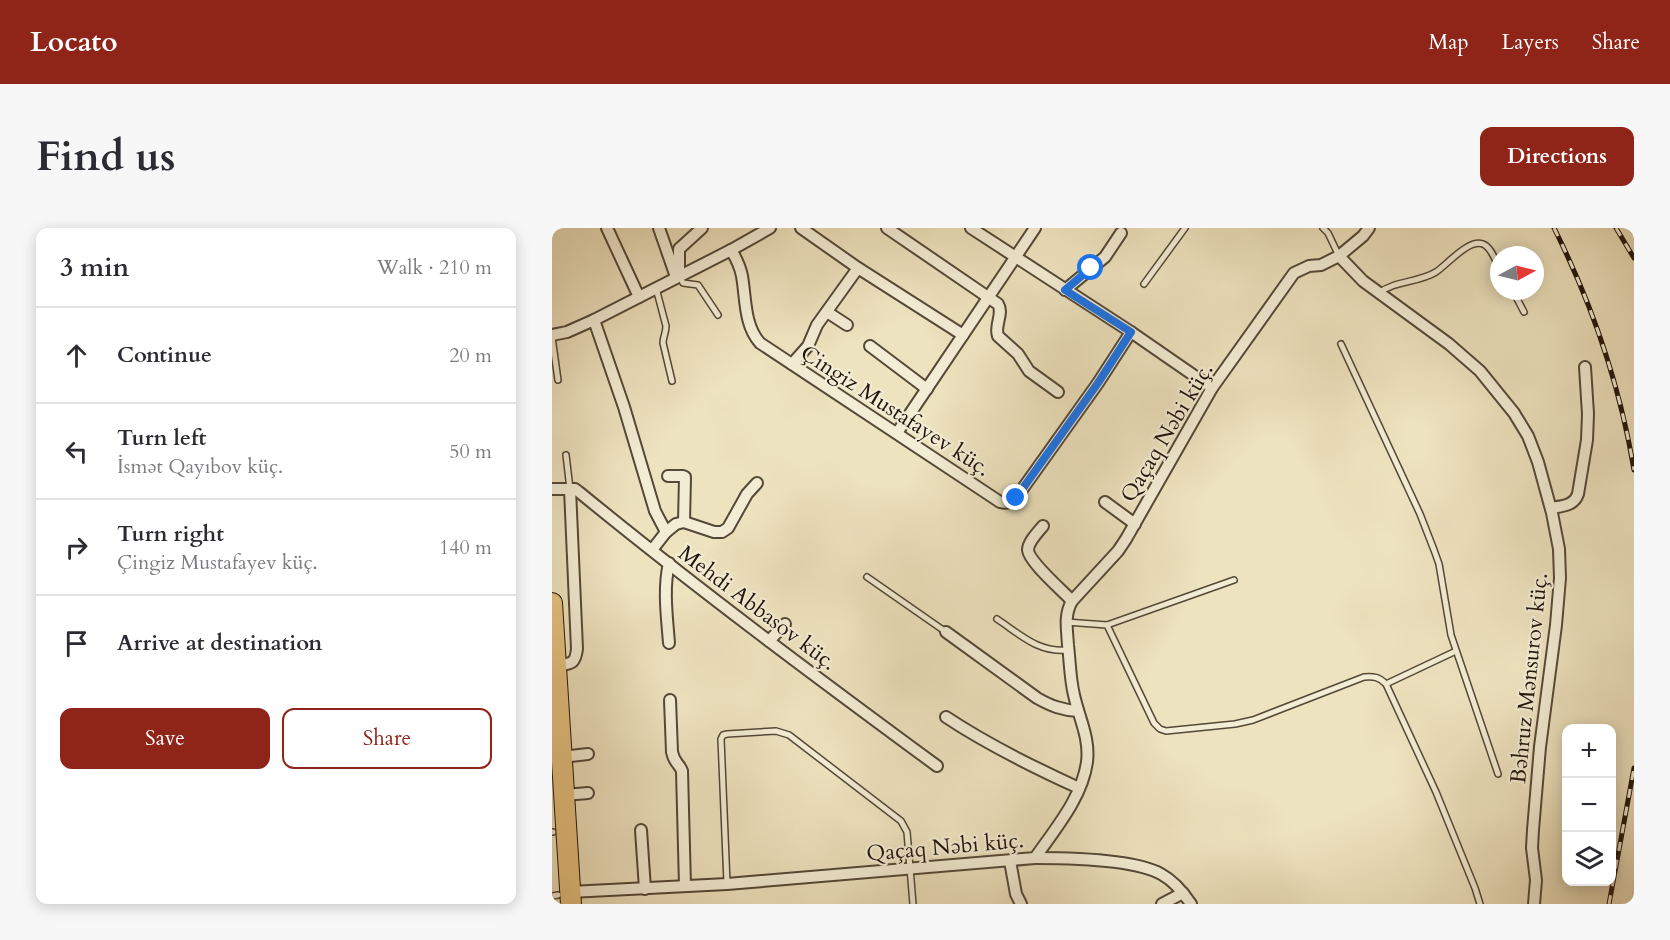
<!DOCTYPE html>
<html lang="en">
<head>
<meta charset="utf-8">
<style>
	body { margin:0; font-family:Cardo,serif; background:#f7f7f7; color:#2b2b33 }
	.controls { position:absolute; right:18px; bottom:18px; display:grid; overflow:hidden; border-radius:12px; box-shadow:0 3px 15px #0003 }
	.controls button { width:54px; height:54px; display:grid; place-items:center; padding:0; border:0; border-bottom:2px solid #e1e1e2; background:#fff; color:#2b2b33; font:30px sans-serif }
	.compass { position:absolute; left:938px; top:18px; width:54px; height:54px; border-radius:50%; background:#fff; box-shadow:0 3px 15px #0003; rotate:83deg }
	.stop { position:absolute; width:18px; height:18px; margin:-14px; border:4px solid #1a73e8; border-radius:50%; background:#fff }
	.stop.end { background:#1a73e8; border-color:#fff; box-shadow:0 2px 6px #0008 }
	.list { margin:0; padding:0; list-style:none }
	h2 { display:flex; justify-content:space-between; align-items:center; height:78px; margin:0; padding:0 24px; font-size:26px }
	h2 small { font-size:20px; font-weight:400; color:#7c7c81 }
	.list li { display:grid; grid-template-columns:39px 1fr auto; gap:18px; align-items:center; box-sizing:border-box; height:96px; padding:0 24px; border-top:2px solid #e1e1e2 }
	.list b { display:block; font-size:22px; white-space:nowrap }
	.list p { margin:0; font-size:20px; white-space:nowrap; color:#7c7c81 }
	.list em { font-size:20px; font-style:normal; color:#7c7c81 }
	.actions { display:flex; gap:12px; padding:18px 24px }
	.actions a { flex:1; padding:14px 0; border:2px solid #8f2418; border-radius:12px; text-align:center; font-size:21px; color:#8f2418 }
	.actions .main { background:#8f2418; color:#fff }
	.icon { flex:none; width:33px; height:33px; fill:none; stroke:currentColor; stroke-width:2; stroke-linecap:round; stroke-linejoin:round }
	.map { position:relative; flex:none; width:1082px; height:676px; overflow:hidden; border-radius:12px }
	header { display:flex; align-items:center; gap:36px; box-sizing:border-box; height:84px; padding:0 30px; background:#8f2418; color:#fff }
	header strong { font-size:28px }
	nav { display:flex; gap:33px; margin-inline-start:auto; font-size:21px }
	.intro { display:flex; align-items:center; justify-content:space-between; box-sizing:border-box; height:144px; padding:0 36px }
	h1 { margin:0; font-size:42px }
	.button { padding:15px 27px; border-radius:12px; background:#8f2418; color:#fff; font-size:21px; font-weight:700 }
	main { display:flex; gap:36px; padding:0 36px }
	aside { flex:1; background:#fff; border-radius:12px; box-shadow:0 3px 15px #0003 }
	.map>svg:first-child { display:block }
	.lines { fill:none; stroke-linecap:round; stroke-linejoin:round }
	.lane-casing { stroke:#544838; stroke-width:8 }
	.street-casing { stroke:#544838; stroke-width:14 }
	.highway-casing { stroke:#20140b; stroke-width:22 }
	.lane { stroke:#f4edd5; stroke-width:5 }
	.street { stroke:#f4edd5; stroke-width:10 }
	.highway { stroke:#e7c280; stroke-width:20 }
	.rail-casing { stroke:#20140b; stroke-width:5 }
	.rail { stroke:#f4edd5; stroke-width:3; stroke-dasharray:9; stroke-linecap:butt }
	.route { stroke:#1a73e8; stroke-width:8 }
	.labels { text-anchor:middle; stroke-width:4.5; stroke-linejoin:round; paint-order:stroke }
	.street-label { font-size:22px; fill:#20140b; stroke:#f4edd5 }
</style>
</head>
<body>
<header>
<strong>Locato</strong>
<nav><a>Map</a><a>Layers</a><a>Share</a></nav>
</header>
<div class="intro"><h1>Find us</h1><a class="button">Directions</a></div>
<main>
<aside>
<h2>3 min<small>Walk · 210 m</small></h2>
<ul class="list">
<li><svg class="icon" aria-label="ahead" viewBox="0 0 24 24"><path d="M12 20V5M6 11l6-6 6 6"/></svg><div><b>Continue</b></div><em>20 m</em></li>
<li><svg class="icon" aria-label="left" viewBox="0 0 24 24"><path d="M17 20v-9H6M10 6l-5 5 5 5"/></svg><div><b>Turn left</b><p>İsmət Qayıbov küç.</p></div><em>50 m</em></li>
<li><svg class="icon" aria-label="right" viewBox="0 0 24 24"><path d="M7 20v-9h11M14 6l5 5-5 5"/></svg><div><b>Turn right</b><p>Çingiz Mustafayev küç.</p></div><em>140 m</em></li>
<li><svg class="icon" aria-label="arrive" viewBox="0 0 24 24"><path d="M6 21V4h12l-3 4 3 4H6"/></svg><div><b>Arrive at destination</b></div></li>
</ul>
<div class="actions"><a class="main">Save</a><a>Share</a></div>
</aside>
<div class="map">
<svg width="1082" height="676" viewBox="0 0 1082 676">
	<rect width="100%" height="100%" fill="#eee3bf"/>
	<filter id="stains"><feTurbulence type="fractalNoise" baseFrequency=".00333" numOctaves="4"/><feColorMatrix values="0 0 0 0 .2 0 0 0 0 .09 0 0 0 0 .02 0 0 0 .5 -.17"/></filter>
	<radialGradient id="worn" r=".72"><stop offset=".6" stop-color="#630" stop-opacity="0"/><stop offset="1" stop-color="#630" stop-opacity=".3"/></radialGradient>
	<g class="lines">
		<defs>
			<g id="lane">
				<polyline points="771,0 776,5 787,28"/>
				<polyline points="127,47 131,55 146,57 166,87"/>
				<polyline points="592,56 633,0"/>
				<path d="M104,60l10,38c0,7 -3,11 -3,17l9,38"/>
				<polyline points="961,63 972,84"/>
				<path d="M827,65c17,-13 39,-10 57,-21 12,-8 32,-33 47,-28 8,3 12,16 16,23"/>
				<polyline points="0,109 6,152"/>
				<polyline points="789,116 868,286 882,322 887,336 899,407 946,546"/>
				<polyline points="14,227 18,261"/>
				<polyline points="315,349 394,404"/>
				<path d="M445,391c24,16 41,34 72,31"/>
				<path d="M514,394l41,3 47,98 6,6 6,2 69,-7 18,-4 111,-43c10,-1 15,0 22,7l50,108 39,96 5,16"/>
				<polyline points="555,397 682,352"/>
				<polyline points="834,456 904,423"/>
				<polyline points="0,604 1,604"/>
				<polyline points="175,655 169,511 171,507 175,506 224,503 237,507 349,593 355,604 361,676"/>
				<polyline points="0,668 6,667"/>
			</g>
			<g id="street">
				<polyline points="55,0 87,69"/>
				<polyline points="107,0 123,46"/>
				<polyline points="249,0 306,40 411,107"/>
				<path d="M335,0l111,76c6,10 -4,21 0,32l20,18 11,17 29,21"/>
				<polyline points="419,0 579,104 660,160"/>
				<path d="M179,22c5,8 9,16 11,26 4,23 2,49 18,67l240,159c7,2 11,1 16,-4l82,-115 33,-51"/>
				<polyline points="787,28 811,53 897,116 928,143 962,185 976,208 986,234 1000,285 1007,321 1008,350 1004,397 988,519 981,602 980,620 984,652 982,676"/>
				<polyline points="127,47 127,21 150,0"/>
				<polyline points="513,62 553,29 569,5"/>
				<polyline points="275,84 295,97"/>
				<polyline points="42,92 72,179 103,283 114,304 100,322"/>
				<polyline points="0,107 15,104 42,92 179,22 218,0"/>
				<polyline points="318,118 375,161"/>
				<polyline points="240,136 256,118 265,97 306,40"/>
				<polyline points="345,205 483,0"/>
				<polyline points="116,248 131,248 133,249 132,294"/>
				<path d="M0,261h23l4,3c116,95 237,185 358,274"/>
				<polyline points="553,274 583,296"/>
				<path d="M999,280c11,-2 23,-2 27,-14l9,-54 1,-26 -3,-47"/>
				<path d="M491,298c-5,6 -15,16 -15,24 1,12 35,41 44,51"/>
				<polyline points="114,304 124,296 132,294 162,304 170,304 176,300 195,266 205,255"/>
				<path d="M394,404l91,66c14,8 25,12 41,13"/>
				<polyline points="217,413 233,396"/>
				<path d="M117,415c-2,-26 -6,-54 0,-80"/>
				<path d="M4,438c15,-3 19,-1 21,-17l-7,-160"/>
				<path d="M118,472l2,52c2,11 7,11 10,19l3,115"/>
				<path d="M394,489c42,28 87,50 133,71"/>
				<polyline points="10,529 36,526"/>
				<polyline points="13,567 36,565"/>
				<polyline points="89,602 93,661"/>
				<path d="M483,630c32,0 99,1 126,16 13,7 22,18 30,30"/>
				<polyline points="458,633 464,666 469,676"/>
				<path d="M18,664l157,-8 308,-26c20,-29 47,-60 52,-96 3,-24 -8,-44 -13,-67 -4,-16 -4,-33 -6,-50 -1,-16 -4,-30 4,-44l46,-50 8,-12 86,-151 82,-115 15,-7 12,-1 18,-9 24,-20 6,-8"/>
				<polyline points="610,676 631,665"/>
			</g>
			<polyline id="highway" points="0,375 19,676"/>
		</defs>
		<use href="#lane" class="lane-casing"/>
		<use href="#street" class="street-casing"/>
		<use href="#highway" class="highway-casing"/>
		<use href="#lane" class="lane"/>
		<use href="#street" class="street"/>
		<use href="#highway" class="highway"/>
		<defs>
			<g id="rail">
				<path d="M1002,0c38,76 66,158 80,242"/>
				<polyline points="1064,0 1082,30"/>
				<polyline points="1057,676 1082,540"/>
			</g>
		</defs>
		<use href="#rail" class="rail-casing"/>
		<use href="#rail" class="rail"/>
	</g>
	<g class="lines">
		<polyline class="route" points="464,270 546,155 579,104 513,62 539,40"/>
	</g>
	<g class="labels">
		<g class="street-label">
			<text transform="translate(344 182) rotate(33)" y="8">Çingiz Mustafayev küç.</text>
			<text transform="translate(614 204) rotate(-59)" y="8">Qaçaq Nəbi küç.</text>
			<text transform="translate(206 379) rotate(37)" y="8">Mehdi Abbasov küç.</text>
			<text transform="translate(976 450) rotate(-84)" y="8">Bəhruz Mənsurov küç.</text>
			<text transform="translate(393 618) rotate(-5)" y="8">Qaçaq Nəbi küç.</text>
		</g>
	</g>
	<rect width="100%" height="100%" filter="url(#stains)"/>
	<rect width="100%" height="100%" fill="url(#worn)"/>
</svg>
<div class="controls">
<button>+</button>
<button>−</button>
<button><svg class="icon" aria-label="layers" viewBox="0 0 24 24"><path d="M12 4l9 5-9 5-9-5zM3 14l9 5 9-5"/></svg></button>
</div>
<svg class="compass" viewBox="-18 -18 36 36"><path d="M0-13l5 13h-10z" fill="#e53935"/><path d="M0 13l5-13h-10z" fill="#7c7c81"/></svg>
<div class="stop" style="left:539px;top:40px"></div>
<div class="stop end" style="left:464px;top:270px"></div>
</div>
</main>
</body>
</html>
